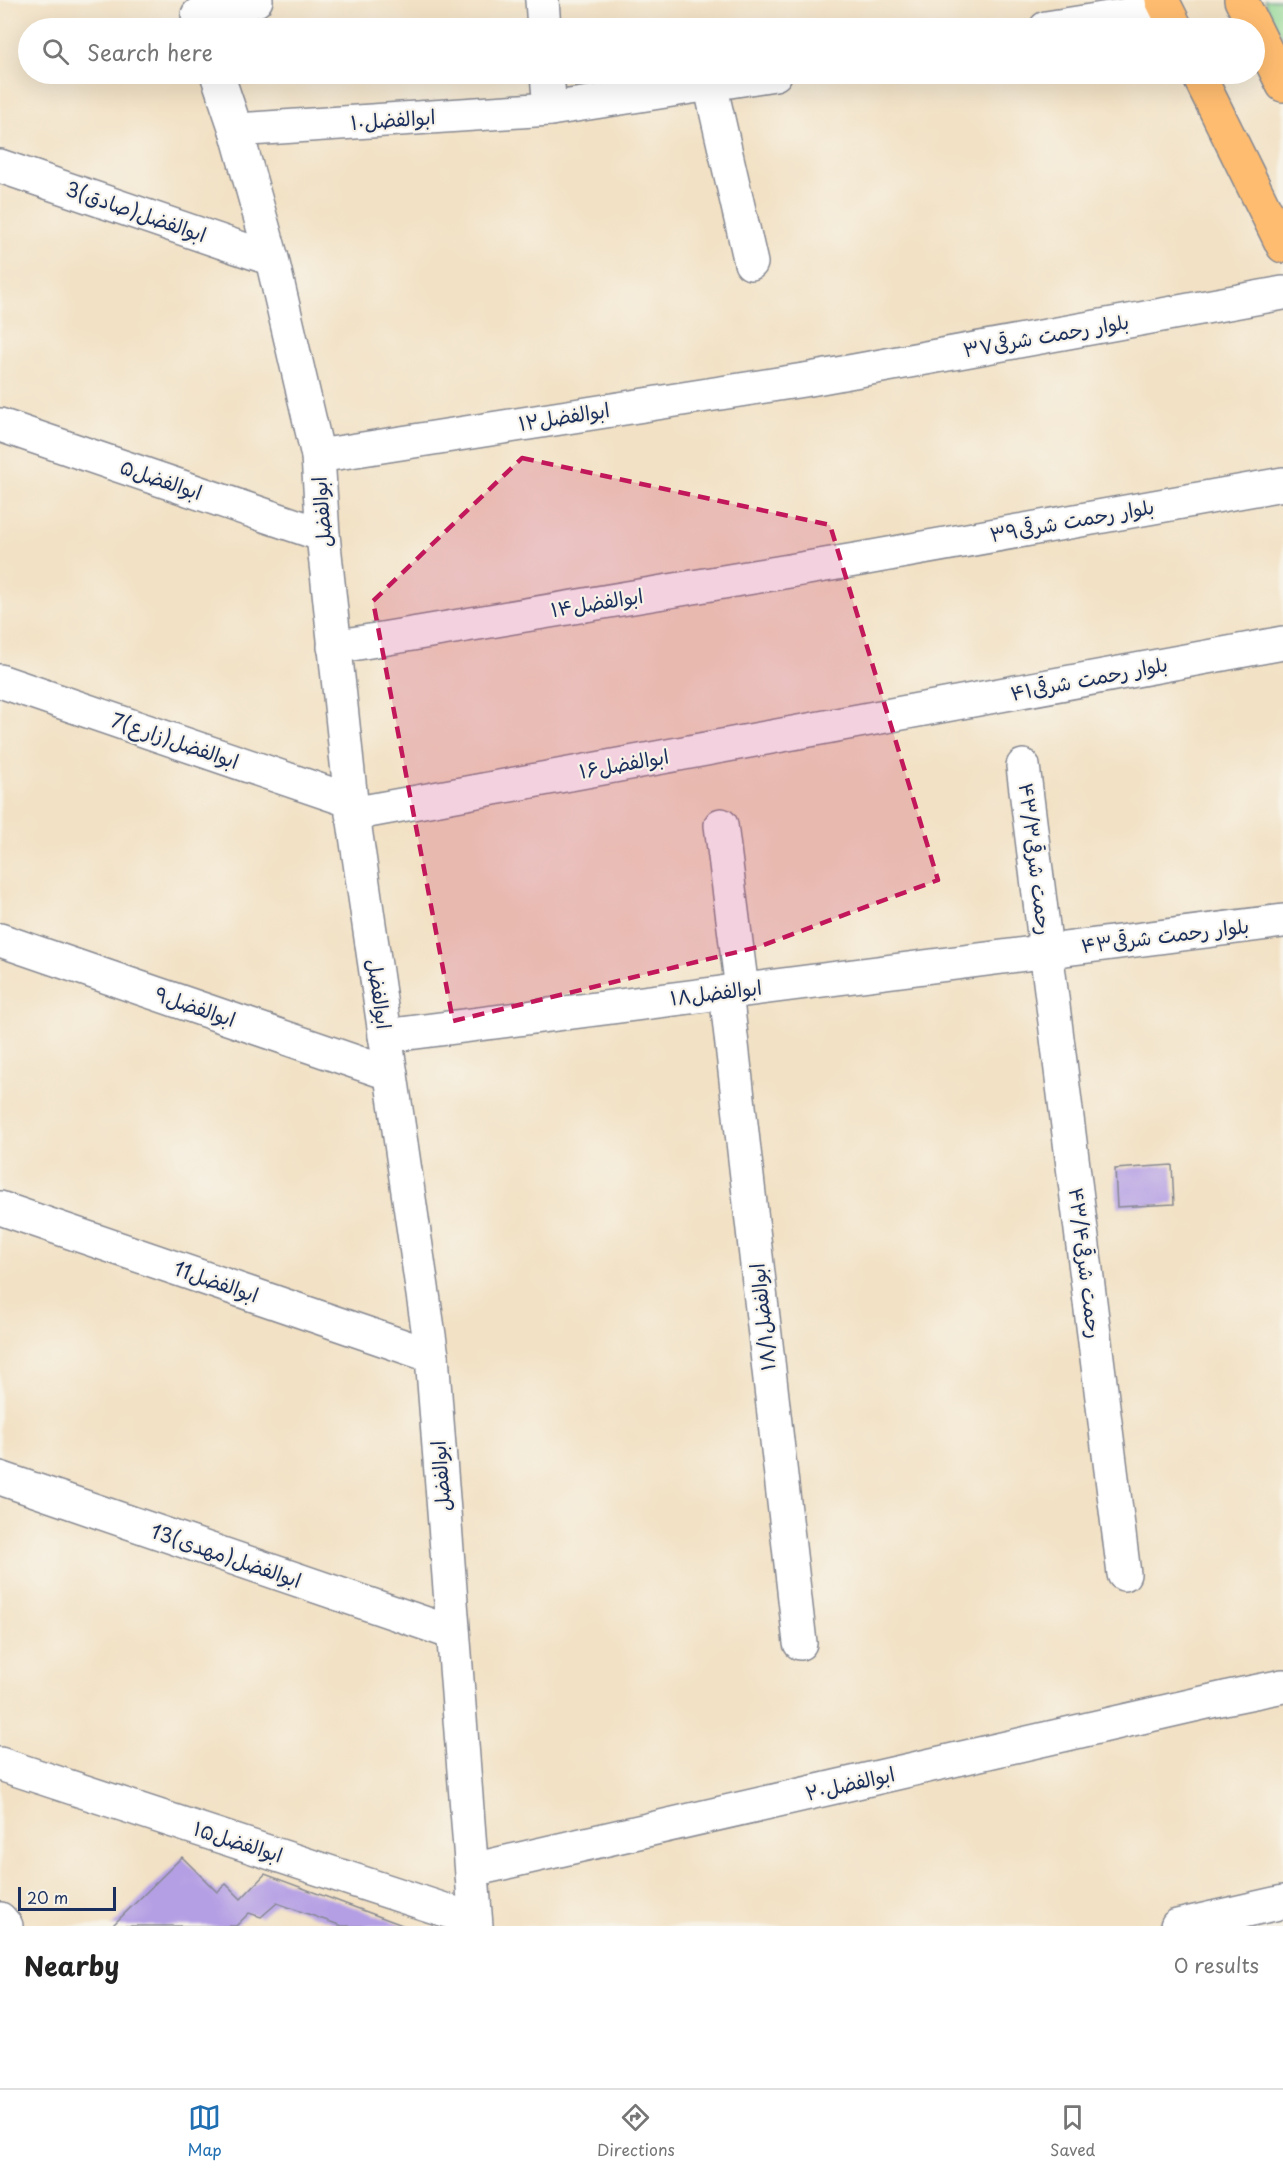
<!DOCTYPE html>
<html lang="en">
<head>
<meta charset="utf-8">
<style>
	body { margin:0; font-family:"Playpen Sans","Playpen Sans Arabic",sans-serif; background:#f6f6f6; color:#222 }
	.scale { position:absolute; left:18px; bottom:15px; width:98px; box-sizing:border-box; padding-left:6px; border:3px solid #1b2f5e; border-top:0; font-size:16px; line-height:21px; white-space:nowrap; color:#1b2f5e; -webkit-text-stroke:4px #f7f3e8; paint-order:stroke }
	.list { margin:0; padding:0; list-style:none }
	h2 { display:flex; justify-content:space-between; align-items:center; height:78px; margin:0; padding:0 24px; font-size:26px }
	h2 small { font-size:20px; font-weight:400; color:#767676 }
	.icon { flex:none; width:33px; height:33px; fill:none; stroke:currentColor; stroke-width:2; stroke-linecap:round; stroke-linejoin:round }
	.map { position:relative; flex:none; width:1283px; height:1926px; overflow:hidden }
	.search { position:absolute; background:#fff; box-shadow:0 6px 24px #0002; left:18px; right:18px; top:18px; height:66px; display:flex; align-items:center; gap:15px; box-sizing:border-box; padding:0 21px; border-radius:33px; color:#767676; font-size:22px }
	.sheet { height:162px; background:#fff }
	nav { display:flex; justify-content:space-around; align-items:center; box-sizing:border-box; height:84px; border-top:2px solid #e0e0e0; background:#fff; font-size:16px; color:#767676 }
	nav a { display:grid; justify-items:center; gap:3px }
	nav .on { color:#1f6fb2 }
	.map>svg:first-child { display:block }
	.green { fill:#8dd692; stroke:#548278; stroke-width:1.5 }
	.building { fill:#b49fe4 }
	.lines { fill:none; stroke-linecap:round; stroke-linejoin:round }
	.minor-casing { stroke:#868891; stroke-width:36 }
	.major-casing { stroke:#868891; stroke-width:36 }
	.highway-casing { stroke:#868891; stroke-width:36 }
	.minor { stroke:#fff; stroke-width:33 }
	.major { stroke:#febc70; stroke-width:33 }
	.highway { stroke:#febc70; stroke-width:33 }
	.marked { fill:#c2185b; fill-opacity:0.2; stroke:#c2185b; stroke-width:4.5; stroke-dasharray:12 8; stroke-linejoin:round }
	.labels { text-anchor:middle; stroke-width:4.5; stroke-linejoin:round; paint-order:stroke }
	.street-label { font-size:20px; fill:#1b2f5e; stroke:#f7f3e8 }
</style>
</head>
<body>
<div class="map">
<svg width="1283" height="1926" viewBox="0 0 1283 1926">
	<rect width="100%" height="100%" fill="#f7f3e8"/>
	<filter id="ink" filterUnits="userSpaceOnUse"><feTurbulence type="fractalNoise" baseFrequency=".0167" numOctaves="2"/><feDisplacementMap in="SourceGraphic" scale="12" xChannelSelector="R" yChannelSelector="G"/><feConvolveMatrix kernelMatrix="1 2 1 2 8 2 1 2 1" color-interpolation-filters="sRGB"/></filter>
	<filter id="wash" filterUnits="userSpaceOnUse"><feTurbulence type="fractalNoise" baseFrequency=".008" numOctaves="4" result="noise"/><feDisplacementMap in="SourceGraphic" scale="24" xChannelSelector="R" yChannelSelector="G"/><feGaussianBlur stdDeviation="1.35" result="paint"/><feColorMatrix in="noise" values="0 0 0 0 0 0 0 0 0 0 0 0 0 0 0 0 0 1.4 0 .05"/><feComposite in="paint" operator="in"/></filter>
	<g filter="url(#wash)">
		<rect width="100%" height="100%" fill="#f2e1c4"/>
		<polygon class="green" points="1264,0 1283,0 1283,39"/>
		<g id="blocks">
			<g class="building">
				<polygon points="1172,1165 1174,1204 1117,1207 1115,1169"/>
				<polygon points="182,1857 217,1892 226,1884 241,1899 265,1874 405,1926 342,1926 277,1903 261,1917 249,1913 236,1926 112,1926"/>
			</g>
		</g>
	</g>
	<g filter="url(#ink)">
		<use href="#blocks" fill-opacity="0" stroke="#868891" stroke-width="1.5"/>
		<g class="lines">
			<defs>
				<g id="minor">
					<polyline points="542,0 544,28"/>
					<polyline points="198,15 256,0"/>
					<polyline points="1046,28 1166,9"/>
					<polyline points="217,74 236,130 272,259 318,456 323,535 351,801 432,1356 476,1926"/>
					<polyline points="547,74 550,109"/>
					<polyline points="710,84 751,263"/>
					<polyline points="236,130 550,109 775,74"/>
					<polyline points="0,166 272,259"/>
					<polyline points="0,425 323,535"/>
					<polyline points="318,456 810,379 1283,293"/>
					<polyline points="334,647 861,559 1283,484"/>
					<polyline points="0,681 351,801"/>
					<polyline points="1023,766 1124,1574"/>
					<polyline points="352,814 1283,643"/>
					<polyline points="721,825 742,990"/>
					<polyline points="0,940 391,1074"/>
					<polyline points="726,992 800,1643"/>
					<polyline points="385,1036 1283,921"/>
					<polyline points="0,1208 432,1356"/>
					<polyline points="0,1478 453,1633"/>
					<polyline points="0,1764 475,1920"/>
					<polyline points="472,1870 1229,1697 1283,1686"/>
					<polyline points="0,1919 6,1926"/>
					<polyline points="1177,1926 1283,1902"/>
				</g>
				<g id="major">
					<polyline points="1162,0 1176,28"/>
					<polyline points="1198,74 1283,246"/>
				</g>
				<polyline id="highway" points="1241,0 1283,85"/>
			</defs>
			<use href="#minor" class="minor-casing"/>
			<use href="#major" class="major-casing"/>
			<use href="#highway" class="highway-casing"/>
			<use href="#minor" class="minor"/>
			<use href="#major" class="major"/>
			<use href="#highway" class="highway"/>
		</g>
	</g>
	<path class="marked" d="M522,458l308,67 108,355 -180,67 -305,74 -80,-420z"/>
	<g class="labels">
		<g class="street-label">
			<text transform="translate(393 120) rotate(-4)" y="7">ابوالفضل۱۰</text>
			<text transform="translate(136 212) rotate(19)" y="7">3ابوالفضل(صادق)</text>
			<text transform="translate(1046 336) rotate(-10)" y="7">بلوار رحمت شرقی۳۷</text>
			<text transform="translate(564 417) rotate(-9)" y="7">ابوالفضل۱۲</text>
			<text transform="translate(161 480) rotate(19)" y="7">ابوالفضل۵</text>
			<text transform="translate(322 512) rotate(-94)" y="7">ابوالفضل</text>
			<text transform="translate(1072 521) rotate(-10)" y="7">بلوار رحمت شرقی۳۹</text>
			<text transform="translate(597 603) rotate(-9)" y="7">ابوالفضل۱۴</text>
			<text transform="translate(1089 679) rotate(-11)" y="7">بلوار رحمت شرقی۴۱</text>
			<text transform="translate(175 741) rotate(19)" y="7">7ابوالفضل(زارع)</text>
			<text transform="translate(624 764) rotate(-10)" y="7">ابوالفضل۱۶</text>
			<text transform="translate(1035 859) rotate(83)" y="7">۴۳/۳رحمت شرقی</text>
			<text transform="translate(1165 936) rotate(-7)" y="7">بلوار رحمت شرقی۴۳</text>
			<text transform="translate(716 993) rotate(-7)" y="7">ابوالفضل۱۸</text>
			<text transform="translate(379 994) rotate(82)" y="7">ابوالفضل</text>
			<text transform="translate(195 1007) rotate(19)" y="7">ابوالفضل۹</text>
			<text transform="translate(1085 1263) rotate(83)" y="7">۴۳/۴رحمت شرقی</text>
			<text transform="translate(216 1282) rotate(19)" y="7">11ابوالفضل</text>
			<text transform="translate(763 1317) rotate(-96)" y="7">ابوالفضل۱۸/۱</text>
			<text transform="translate(441 1476) rotate(-94)" y="7">ابوالفضل</text>
			<text transform="translate(226 1556) rotate(19)" y="7">13ابوالفضل(مهدی)</text>
			<text transform="translate(850 1784) rotate(-13)" y="7">ابوالفضل۲۰</text>
			<text transform="translate(238 1842) rotate(18)" y="7">ابوالفضل۱۵</text>
		</g>
	</g>
</svg>
<div class="scale">20 m</div>
<div class="search"><svg class="icon" aria-label="search" viewBox="0 0 24 24"><circle cx="10" cy="10" r="6"/><path d="M15 15l6 6"/></svg>Search here</div>
</div>
<section class="sheet">
<h2>Nearby<small>0 results</small></h2>
<ul class="list">
</ul>
</section>
<nav>
<a class="on"><svg class="icon" aria-label="map" viewBox="0 0 24 24"><path d="M3 6l6-2 6 2 6-2v14l-6 2-6-2-6 2zM9 4v14M15 6v14"/></svg>Map</a>
<a><svg class="icon" aria-label="directions" viewBox="0 0 24 24"><path d="M12 3l9 9-9 9-9-9zM9 14v-3h6M13 9l2 2-2 2"/></svg>Directions</a>
<a><svg class="icon" aria-label="saved" viewBox="0 0 24 24"><path d="M7 4h10v16l-5-4-5 4z"/></svg>Saved</a>
</nav>
</body>
</html>
